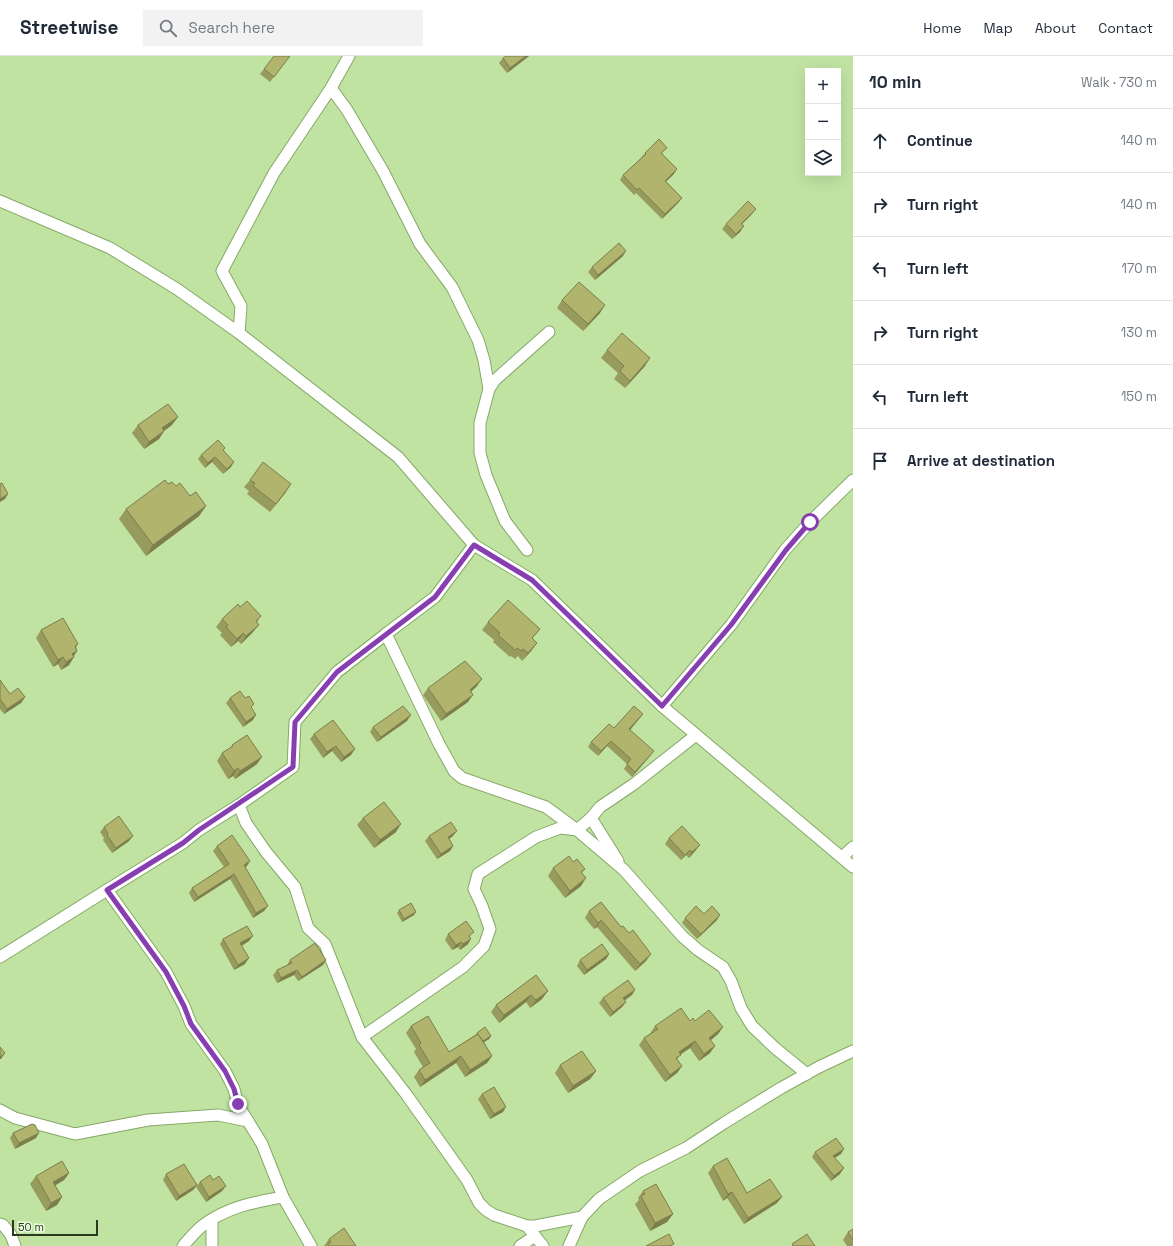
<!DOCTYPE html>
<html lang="en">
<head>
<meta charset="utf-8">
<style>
	body { margin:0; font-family:"Space Grotesk",sans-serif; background:#f2f2f3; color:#1f2937 }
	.controls { position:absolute; right:12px; top:12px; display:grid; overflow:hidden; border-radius:0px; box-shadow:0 4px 16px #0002 }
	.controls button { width:36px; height:36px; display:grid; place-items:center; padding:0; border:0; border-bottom:1px solid #e0e1e3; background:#fff; color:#1f2937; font:20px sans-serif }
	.scale { position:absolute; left:12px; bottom:10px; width:86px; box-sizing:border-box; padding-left:4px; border:2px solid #2b391f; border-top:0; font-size:11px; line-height:14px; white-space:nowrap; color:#2b391f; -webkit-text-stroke:3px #ebfddd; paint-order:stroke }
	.stop { position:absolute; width:12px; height:12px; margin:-9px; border:3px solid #873eb0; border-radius:50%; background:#fff }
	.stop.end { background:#873eb0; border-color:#fff; box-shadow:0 1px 4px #0008 }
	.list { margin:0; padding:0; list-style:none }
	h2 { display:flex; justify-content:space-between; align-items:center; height:52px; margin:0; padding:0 16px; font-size:17px }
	h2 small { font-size:13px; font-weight:400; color:#747a83 }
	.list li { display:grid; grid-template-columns:26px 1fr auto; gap:12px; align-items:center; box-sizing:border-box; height:64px; padding:0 16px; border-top:1px solid #e0e1e3 }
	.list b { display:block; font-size:15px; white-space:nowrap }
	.list em { font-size:13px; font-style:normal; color:#747a83 }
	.icon { flex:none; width:22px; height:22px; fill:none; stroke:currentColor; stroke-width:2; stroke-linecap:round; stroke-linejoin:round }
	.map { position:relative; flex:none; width:853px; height:1190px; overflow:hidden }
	header { display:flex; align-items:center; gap:24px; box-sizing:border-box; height:56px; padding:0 20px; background:#fff; border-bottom:1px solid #e0e1e3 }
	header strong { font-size:19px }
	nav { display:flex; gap:22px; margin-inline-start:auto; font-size:14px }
	.search { width:280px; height:36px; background:#f2f2f3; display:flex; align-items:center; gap:10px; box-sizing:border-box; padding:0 14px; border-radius:0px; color:#747a83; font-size:15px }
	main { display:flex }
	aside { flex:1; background:#fff }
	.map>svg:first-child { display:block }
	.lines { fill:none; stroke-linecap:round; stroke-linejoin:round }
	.minor-casing { stroke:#86a768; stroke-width:13 }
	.minor { stroke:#fff; stroke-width:11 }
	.wall { fill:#989b5e }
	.shaded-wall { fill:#7c7e4c }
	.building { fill:#b1b46d; stroke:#7c7e4c }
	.route { stroke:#873eb0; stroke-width:5 }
</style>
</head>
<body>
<header>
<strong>Streetwise</strong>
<div class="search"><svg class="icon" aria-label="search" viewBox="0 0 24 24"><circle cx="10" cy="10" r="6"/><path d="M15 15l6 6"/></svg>Search here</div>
<nav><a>Home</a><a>Map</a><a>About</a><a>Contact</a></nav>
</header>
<main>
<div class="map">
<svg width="853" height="1190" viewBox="0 0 853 1190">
	<rect width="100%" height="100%" fill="#c0e3a2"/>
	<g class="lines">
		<defs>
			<g id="minor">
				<polyline points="331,32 347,54 383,115 420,188 452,231 478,284 484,304 489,333"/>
				<polyline points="0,145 110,192 177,233 239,277 398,401 474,489 532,524 662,650 853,811"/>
				<polyline points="239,277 241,250 222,215 274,117 331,32 349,0"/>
				<polyline points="527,494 505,465 486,419 480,397 480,367 489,333 495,324 549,276"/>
				<polyline points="386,578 435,541 474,489"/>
				<polyline points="662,650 731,569 785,494 810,466 853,424"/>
				<polyline points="239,749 293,711 295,666 337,616 386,578 439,688 454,715 462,722 546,751 577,774 624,814 682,880 698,894 723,911 731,925 741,952 752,970 775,992 807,1018"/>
				<polyline points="842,801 853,791"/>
				<polyline points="618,805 591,762 600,751 634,728 696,679"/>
				<polyline points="0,901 107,834"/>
				<polyline points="362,981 463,911 484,890 490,873 482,850 474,833 478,818 536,781 560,772 577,774 591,762"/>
				<polyline points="0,1054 15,1062 75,1078 148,1064 218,1059 248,1065"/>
				<polyline points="0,1168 3,1169 11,1179 15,1190"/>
				<polyline points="535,1180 527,1170 535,1170 582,1161"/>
				<path d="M183,1190c6,-7 12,-14 19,-20 24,-19 53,-24 81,-29"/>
				<polyline points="212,1190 212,1164"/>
				<polyline points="311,1190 283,1141 262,1088 238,1049 234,1033 225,1015 191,968 184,950 166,916 107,834 183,787 199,774 239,749 246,767 266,796 295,831 308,872 325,888 362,981 406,1038 467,1124 479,1147 486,1154 494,1159 527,1170"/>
				<polyline points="520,1190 535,1180 543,1190"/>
				<polyline points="569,1190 582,1161 599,1143 640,1115 686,1092 724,1067 781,1032 819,1011 853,995"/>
			</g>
		</defs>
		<use href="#minor" class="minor-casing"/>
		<use href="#minor" class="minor"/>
	</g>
	<g class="wall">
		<polygon points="290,0 270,26 260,18 264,13"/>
		<polygon points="529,0 507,17 499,7 503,2"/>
		<polygon points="645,97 664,97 662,98 677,113 673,119 666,125 682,142 678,147 662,163 636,137 634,139 620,124 623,119 641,102"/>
		<polygon points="752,158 742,168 740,176 732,183 722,173 726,168"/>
		<polygon points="623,200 595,224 588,216 592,211"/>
		<polygon points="562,244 600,257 583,275 557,252"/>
		<polygon points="607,294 645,310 625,332 614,323 618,317 601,302"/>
		<polygon points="138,369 172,369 164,375 159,383 144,393 132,377"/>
		<polygon points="224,395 231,411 223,418 212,406 205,412 198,403 201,399"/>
		<polygon points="250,424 286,436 270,456 247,438 249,435 244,431"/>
		<polygon points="168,428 176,430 206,450 199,460 146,500 119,463 126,453"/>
		<polygon points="240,551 261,560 257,566 253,576 241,588 238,585 231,591 220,579 222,577 216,571 222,563"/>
		<polygon points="488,566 540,573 532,583 532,594 522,605 518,600 515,603 511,600 510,601 493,586 494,584 482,574"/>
		<polygon points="41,574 78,588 76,592 77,595 69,609 61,614 58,608 53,611 36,582"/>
		<polygon points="0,624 10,638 25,641 21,647 4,658 0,653"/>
		<polygon points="477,630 471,636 468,646 441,665 423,639 428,632"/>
		<polygon points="230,642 245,642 251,652 253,664 243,671 226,647"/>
		<polygon points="643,658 639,663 630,674 650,700 632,721 624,713 627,708 607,690 598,700 588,691 591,686 614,672"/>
		<polygon points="407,665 377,686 370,676 373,671"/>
		<polygon points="314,678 351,699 341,706 332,695 323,702 310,683"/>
		<polygon points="232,689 257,708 235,723 233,720 228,723 217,705 222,697 230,692"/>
		<polygon points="363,762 396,776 374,792 357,769"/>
		<polygon points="104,771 129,785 112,797 103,784 104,782 100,776"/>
		<polygon points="429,780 453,780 449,783 453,790 450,795 437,803 425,785"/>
		<polygon points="669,782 696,794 689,802 686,799 681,804 665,788"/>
		<polygon points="217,790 247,810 245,811 264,855 253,862 230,823 194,846 189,837 192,832 224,811 213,795"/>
		<polygon points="573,806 585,813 582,817 581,830 565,842 548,820 553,812"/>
		<polygon points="601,846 646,905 635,915 597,871 594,873 585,862 589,855"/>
		<polygon points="399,854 414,859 402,866 397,857"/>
		<polygon points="704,858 717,864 697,883 682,867 685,862"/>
		<polygon points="448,878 470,881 468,888 460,894 458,891 452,894 445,884"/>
		<polygon points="223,883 249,885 242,890 245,908 234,914 220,888"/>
		<polygon points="609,898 606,903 584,919 577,910 580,904"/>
		<polygon points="290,904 326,904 323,909 298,925 294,919 277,927 273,919 277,914 287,909"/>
		<polygon points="536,919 542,943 530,952 526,946 499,967 491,956 496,949"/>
		<polygon points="632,939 624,944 626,946 622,951 610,961 599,947 603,942"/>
		<polygon points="690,965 695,965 723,971 718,978 711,984 710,997 699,1005 690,992 680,998 677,1004 682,1010 677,1017 665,1026 639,989 644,982 651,977 651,976 655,970"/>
		<polygon points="411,970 449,996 475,979 477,977 491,980 489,983 484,986 492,1000 487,1007 465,1021 456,1007 420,1031 414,1021 419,1014 423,1011 414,996 416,993 406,977"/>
		<polygon points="560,1009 596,1015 590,1023 568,1037 555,1017"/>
		<polygon points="482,1038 503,1056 490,1063 478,1043"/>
		<polygon points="13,1077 36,1082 15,1093 10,1082"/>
		<polygon points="815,1096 841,1098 835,1102 840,1118 831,1125 812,1101"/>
		<polygon points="713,1110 747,1137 777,1147 744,1168 727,1142 723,1145 708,1117"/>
		<polygon points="69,1117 64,1124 55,1129 62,1141 57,1149 46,1155 30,1128 36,1120"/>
		<polygon points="166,1118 197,1129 193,1134 176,1145 163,1124"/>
		<polygon points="213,1124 222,1135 206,1146 196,1131 200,1126"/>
		<polygon points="643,1135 673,1158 667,1166 650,1175 635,1148 639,1144 638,1142"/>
		<polygon points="853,1173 853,1190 847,1190 843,1184 848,1176"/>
		<polygon points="329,1183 356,1190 324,1190"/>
	</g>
	<g class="shaded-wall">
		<polygon points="526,0 529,0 507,17 510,12"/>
		<polygon points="677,113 673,119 661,130 665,125"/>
		<polygon points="682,142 678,147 662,163 665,158"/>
		<polygon points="756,153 752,158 737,173 741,168"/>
		<polygon points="744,170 740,176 732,183 736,178"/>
		<polygon points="626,195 623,200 595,224 598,219"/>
		<polygon points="605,249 600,257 583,275 588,268"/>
		<polygon points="650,302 645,310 625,332 630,325"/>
		<polygon points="178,361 172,369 157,380 162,372"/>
		<polygon points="164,375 159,383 144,393 149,386"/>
		<polygon points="215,401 212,406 205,412 208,407"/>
		<polygon points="234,406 231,411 223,418 227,413"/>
		<polygon points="291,428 286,436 270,456"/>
		<polygon points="8,438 5,443 0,446 0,443"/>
		<polygon points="206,450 199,460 146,500 153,489"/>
		<polygon points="259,569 253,576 241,588 246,580"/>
		<polygon points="243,577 238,585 231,591 237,583"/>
		<polygon points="537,587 532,594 522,605 528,597"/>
		<polygon points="77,595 72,602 74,601 69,609 61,614 72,598"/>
		<polygon points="63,601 58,608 53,611 58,604"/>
		<polygon points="482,623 477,630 465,641 470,634"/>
		<polygon points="473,639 468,646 441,665 446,658"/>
		<polygon points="25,641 21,647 4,658 7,653"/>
		<polygon points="643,658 639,663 626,679 629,673"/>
		<polygon points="256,659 253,664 243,671 246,666"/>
		<polygon points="411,659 407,665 377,686 381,681"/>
		<polygon points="611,685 607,690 598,700 601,695"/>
		<polygon points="336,690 332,695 323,702 327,696"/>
		<polygon points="355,693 351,699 341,706 344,701"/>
		<polygon points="654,695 650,700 632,721 635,716"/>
		<polygon points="262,701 257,708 235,723 240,715"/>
		<polygon points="238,712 233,720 228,723 234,715"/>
		<polygon points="401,768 396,776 374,792 380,784"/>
		<polygon points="457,775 453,780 444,786 448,781"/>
		<polygon points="133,780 129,785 112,797 116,792"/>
		<polygon points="700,789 696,794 689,802 692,796"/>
		<polygon points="453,790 450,795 437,803 441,798"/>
		<polygon points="690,794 686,799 681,804 685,799"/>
		<polygon points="250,805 247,810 241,814 244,809"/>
		<polygon points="234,818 230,823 194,846 198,841"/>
		<polygon points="586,822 581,830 565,842 570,835"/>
		<polygon points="268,850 264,855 253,862 256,857"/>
		<polygon points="416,856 414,859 402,866 404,863"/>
		<polygon points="720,859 717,864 697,883 701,878"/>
		<polygon points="601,864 597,871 594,873 598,867"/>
		<polygon points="253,880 249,885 237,892 240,887"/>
		<polygon points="471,883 468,888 460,894 463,888"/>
		<polygon points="461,886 458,891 452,894 456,889"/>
		<polygon points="609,898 606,903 584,919 587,914"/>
		<polygon points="651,898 646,905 635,915 640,908"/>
		<polygon points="249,902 245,908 234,914 238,909"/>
		<polygon points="326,904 323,909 298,925 302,921"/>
		<polygon points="297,914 294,919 277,927 281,922"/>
		<polygon points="635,934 632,939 620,948 623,942"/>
		<polygon points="548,935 542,943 530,952 536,944"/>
		<polygon points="531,939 526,946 499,967 504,959"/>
		<polygon points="626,946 622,951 610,961 613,956"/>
		<polygon points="723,971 718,978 705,989 709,982"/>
		<polygon points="491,980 489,983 481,988 483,985"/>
		<polygon points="695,985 690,992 674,1003 679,996"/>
		<polygon points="715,990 710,997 699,1005 704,998"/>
		<polygon points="5,997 1,1003 0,1003 0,1001"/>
		<polygon points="461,1000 456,1007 420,1031 425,1024"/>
		<polygon points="492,1000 487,1007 465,1021 470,1014"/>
		<polygon points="682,1010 677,1017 665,1026 670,1019"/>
		<polygon points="596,1015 590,1023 568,1037 573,1030"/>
		<polygon points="506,1051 503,1056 490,1063 494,1058"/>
		<polygon points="39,1077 36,1082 15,1093 19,1087"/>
		<polygon points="844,1093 841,1098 829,1105 833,1100"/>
		<polygon points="844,1112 840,1118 831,1125 834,1120"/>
		<polygon points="69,1117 64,1124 48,1134 53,1126"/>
		<polygon points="197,1129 193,1134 176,1145 179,1140"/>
		<polygon points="226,1130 222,1135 206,1146 209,1141"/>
		<polygon points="732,1136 727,1142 723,1145 728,1138"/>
		<polygon points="62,1141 57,1149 46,1155 51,1147"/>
		<polygon points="782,1141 777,1147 744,1168 748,1162"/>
		<polygon points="673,1158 667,1166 650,1175 655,1167"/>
	</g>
	<g class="building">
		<polygon points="274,0 290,0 274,21 264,13"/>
		<polygon points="506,0 526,0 510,12 503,2"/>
		<polygon points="659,83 667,92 661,97 677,113 665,125 682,142 665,158 639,132 637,134 623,119 646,98 645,97"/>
		<polygon points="748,145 756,153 741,168 744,170 736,178 726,168"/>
		<polygon points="619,187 626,195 598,219 592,211"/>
		<polygon points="579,226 605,249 588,268 562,244"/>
		<polygon points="622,277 650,302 630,325 620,315 624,310 607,294"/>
		<polygon points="168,348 178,361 162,372 164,375 149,386 138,369"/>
		<polygon points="218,384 225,392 223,394 234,406 227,413 215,401 208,407 201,399"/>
		<polygon points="263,406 291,428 276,448 253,430 255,427 250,424"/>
		<polygon points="165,424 168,428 172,426 176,430 180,427 190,440 196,436 206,450 153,489 126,453"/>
		<polygon points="2,427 8,438 0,443 0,428"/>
		<polygon points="508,544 540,573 532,582 537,587 528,597 523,593 521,595 517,592 515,594 498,579 500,577 488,566"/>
		<polygon points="247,545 261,560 256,565 259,569 246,580 243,577 237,583 226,571 228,569 222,563 238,548 240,551"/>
		<polygon points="63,562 78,588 75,590 77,595 72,598 74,601 66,606 63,601 58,604 41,574"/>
		<polygon points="465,605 482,623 470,634 473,639 446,658 428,632"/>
		<polygon points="0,624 10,638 18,632 25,641 7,653 0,643"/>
		<polygon points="240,635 245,642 249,640 254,648 251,651 256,659 246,666 230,642"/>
		<polygon points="403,650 411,659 381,681 373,671"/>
		<polygon points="634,650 643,658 629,673 654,695 635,716 627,708 631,703 611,685 601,695 591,686 609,668 614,672"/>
		<polygon points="333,664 355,693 344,701 336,690 327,696 314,678"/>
		<polygon points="247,679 262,701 240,715 238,712 234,715 222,697 233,690 232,689"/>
		<polygon points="384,746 401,768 380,784 363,762"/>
		<polygon points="119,760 133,780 116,792 107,779 108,778 104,771"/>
		<polygon points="451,766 457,775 448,781 453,790 441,798 429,780"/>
		<polygon points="682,770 700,789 692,796 690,794 685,799 669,782"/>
		<polygon points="232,779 250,805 244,809 268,850 256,857 234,818 198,841 192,832 229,808 217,790"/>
		<polygon points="569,800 573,806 577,803 585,813 581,816 586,822 570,835 553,812"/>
		<polygon points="601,846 621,871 623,870 629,877 633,874 651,898 640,908 601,864 598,867 589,855"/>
		<polygon points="411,847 416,856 404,863 399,854"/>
		<polygon points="696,850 704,858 712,850 720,859 701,878 685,862"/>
		<polygon points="466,865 474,876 469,880 471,883 463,888 461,886 456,889 448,878"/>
		<polygon points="247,870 253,880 240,887 249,902 238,909 223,883"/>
		<polygon points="315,887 326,904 302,921 297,914 281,922 277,914 292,907 290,904"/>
		<polygon points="602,888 609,898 587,914 580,904"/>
		<polygon points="536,919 548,935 536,944 531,939 504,959 496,949"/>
		<polygon points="628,924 635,934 623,942 626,946 613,956 603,942"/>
		<polygon points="681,952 690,965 693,962 695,965 709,954 723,971 709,982 715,990 704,998 695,985 679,996 681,999 676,1002 682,1010 670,1019 644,982 658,973 655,970"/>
		<polygon points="428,960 449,996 478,978 492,1000 470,1014 461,1000 425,1024 419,1014 430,1007 419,989 421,987 411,970"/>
		<polygon points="485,971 491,980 483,985 477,977"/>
		<polygon points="0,991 5,997 0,1001"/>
		<polygon points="582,995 596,1015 573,1030 560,1009"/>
		<polygon points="494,1031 506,1051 494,1058 482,1038"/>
		<polygon points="32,1068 35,1069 39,1077 19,1087 13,1077"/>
		<polygon points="836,1082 844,1093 833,1100 844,1112 834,1120 815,1096"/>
		<polygon points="727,1102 747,1137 770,1123 782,1141 748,1162 732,1136 728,1138 713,1110"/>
		<polygon points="62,1105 69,1117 53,1126 62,1141 51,1147 36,1120"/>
		<polygon points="184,1108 197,1129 179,1140 166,1118"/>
		<polygon points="210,1119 213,1124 219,1120 226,1130 209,1141 200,1126"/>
		<polygon points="656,1128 673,1158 655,1167 641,1140 645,1138 643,1135"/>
		<polygon points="344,1172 356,1190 329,1190 328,1188 331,1186 329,1183"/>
		<polygon points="853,1173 853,1184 848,1176"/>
		<polygon points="669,1178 674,1188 670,1190 646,1190"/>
		<polygon points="807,1178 815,1190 793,1190 792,1188"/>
	</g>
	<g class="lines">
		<polyline class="route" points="238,1048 234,1033 225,1015 191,968 184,950 166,916 107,834 183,787 199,774 293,711 295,666 337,616 435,541 474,489 532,524 662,650 731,569 786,494 810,466"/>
	</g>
</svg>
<div class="controls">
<button>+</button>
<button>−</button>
<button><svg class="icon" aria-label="layers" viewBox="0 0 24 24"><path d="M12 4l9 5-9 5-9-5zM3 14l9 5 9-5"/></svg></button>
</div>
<div class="scale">50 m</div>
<div class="stop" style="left:810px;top:466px"></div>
<div class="stop end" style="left:238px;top:1048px"></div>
</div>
<aside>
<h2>10 min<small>Walk · 730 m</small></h2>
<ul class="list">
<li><svg class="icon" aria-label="ahead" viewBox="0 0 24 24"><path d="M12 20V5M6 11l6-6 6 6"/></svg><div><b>Continue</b></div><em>140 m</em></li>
<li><svg class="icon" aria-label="right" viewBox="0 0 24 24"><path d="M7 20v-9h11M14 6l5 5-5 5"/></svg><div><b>Turn right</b></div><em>140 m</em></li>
<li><svg class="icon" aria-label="left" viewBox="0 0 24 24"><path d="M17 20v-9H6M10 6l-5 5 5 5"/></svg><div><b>Turn left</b></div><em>170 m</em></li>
<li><svg class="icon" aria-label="right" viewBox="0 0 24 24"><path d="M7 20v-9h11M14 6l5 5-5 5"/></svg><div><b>Turn right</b></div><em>130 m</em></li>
<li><svg class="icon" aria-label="left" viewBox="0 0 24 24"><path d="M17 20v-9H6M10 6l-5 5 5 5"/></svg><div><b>Turn left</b></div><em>150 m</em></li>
<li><svg class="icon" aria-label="arrive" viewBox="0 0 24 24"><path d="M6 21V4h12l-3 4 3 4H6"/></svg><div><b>Arrive at destination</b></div></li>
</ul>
</aside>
</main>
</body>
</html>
